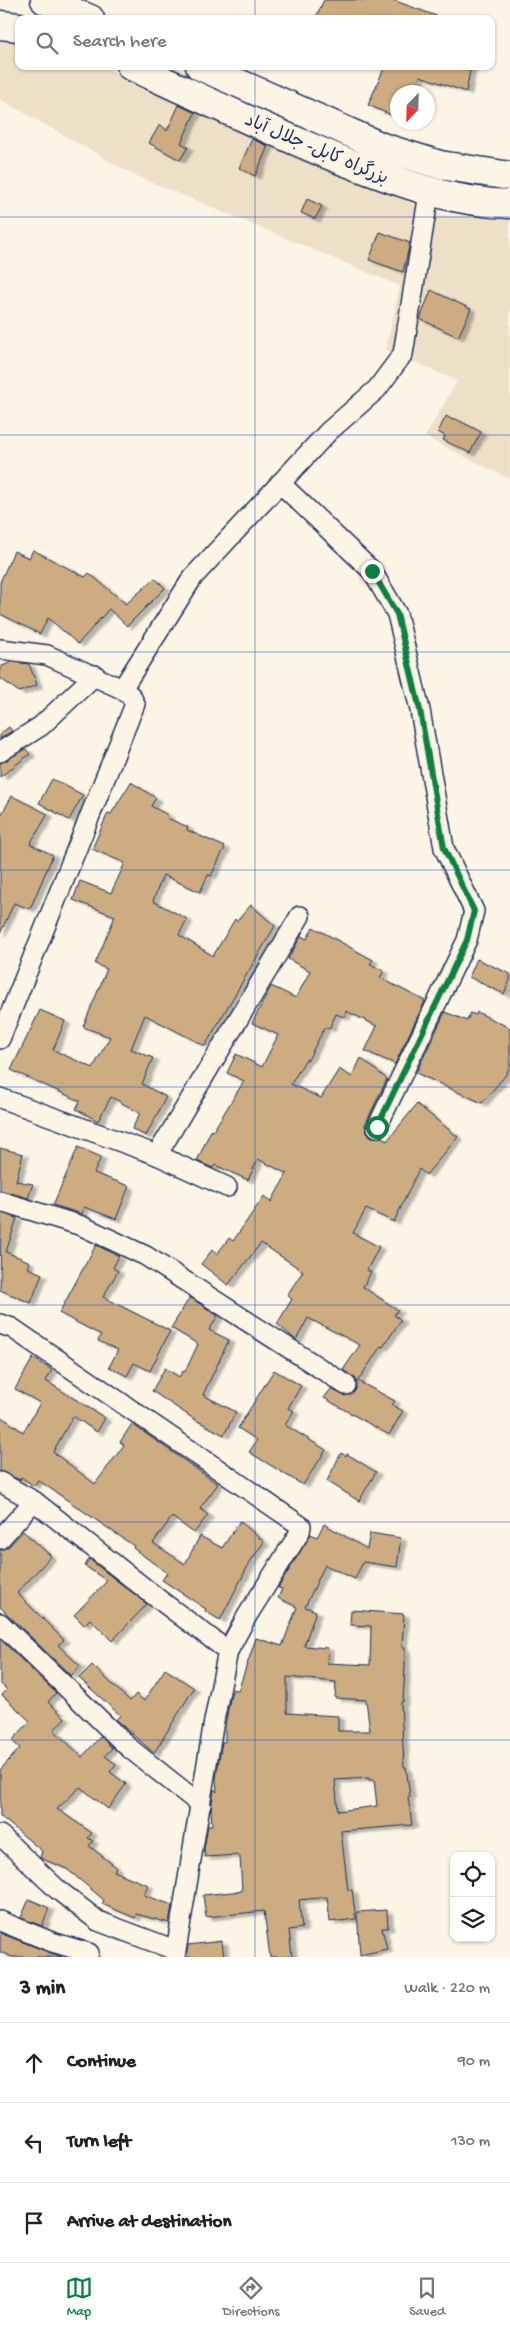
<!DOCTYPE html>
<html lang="en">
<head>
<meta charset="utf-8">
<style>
	body { margin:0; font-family:"Gochi Hand","Playpen Sans Arabic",sans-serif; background:#f2f2f2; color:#222 }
	.controls { position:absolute; right:15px; bottom:15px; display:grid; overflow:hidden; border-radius:10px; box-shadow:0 1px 4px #0004 }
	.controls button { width:45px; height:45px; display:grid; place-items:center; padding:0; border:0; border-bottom:1px solid #e0e0e0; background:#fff; color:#222; font:25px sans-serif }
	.compass { position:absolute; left:390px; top:85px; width:45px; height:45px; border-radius:50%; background:#fff; box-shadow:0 1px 4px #0004; rotate:203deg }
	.stop { position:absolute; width:15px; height:15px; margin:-11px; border:4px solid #0b8043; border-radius:50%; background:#fff }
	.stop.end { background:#0b8043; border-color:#fff; box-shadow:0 1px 5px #0008 }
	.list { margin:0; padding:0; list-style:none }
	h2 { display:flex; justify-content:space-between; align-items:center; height:65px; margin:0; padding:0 20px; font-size:21px }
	h2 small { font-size:16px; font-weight:400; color:#767676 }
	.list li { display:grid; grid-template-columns:32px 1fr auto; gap:15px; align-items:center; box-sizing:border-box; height:80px; padding:0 20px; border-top:1px solid #e0e0e0 }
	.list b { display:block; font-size:19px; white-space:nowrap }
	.list em { font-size:16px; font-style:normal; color:#767676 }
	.icon { flex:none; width:28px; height:28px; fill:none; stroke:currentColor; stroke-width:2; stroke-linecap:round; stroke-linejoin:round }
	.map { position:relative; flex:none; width:510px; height:1957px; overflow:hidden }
	.search { position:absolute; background:#fff; box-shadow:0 1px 4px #0004; left:15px; right:15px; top:15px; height:55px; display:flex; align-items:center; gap:12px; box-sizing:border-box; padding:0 18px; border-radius:10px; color:#767676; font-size:19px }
	.sheet { height:305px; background:#fff }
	nav { display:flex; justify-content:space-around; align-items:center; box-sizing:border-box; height:70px; border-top:1px solid #e0e0e0; background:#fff; font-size:14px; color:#767676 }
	nav a { display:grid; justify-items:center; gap:2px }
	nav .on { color:#0b8043 }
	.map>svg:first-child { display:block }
	.built { fill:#eedfc7 }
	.building { fill:#ccac80; stroke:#1b2f5e; fill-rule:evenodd; filter:url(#shadow) }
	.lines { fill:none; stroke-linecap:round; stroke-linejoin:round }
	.street-casing { stroke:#1b2f5e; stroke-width:22 }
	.highway-casing { stroke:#1b2f5e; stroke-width:31 }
	.street { stroke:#fcf5e5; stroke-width:19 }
	.highway { stroke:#fcf5e5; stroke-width:28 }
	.route { stroke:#0b8043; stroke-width:6 }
	.grid { fill:none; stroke:#1d4ed8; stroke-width:1; stroke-opacity:0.55 }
	.labels { text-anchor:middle; stroke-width:5; stroke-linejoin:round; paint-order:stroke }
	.street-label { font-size:18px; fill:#1b2f5e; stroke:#fcf5e5 }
</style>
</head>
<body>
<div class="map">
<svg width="510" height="1957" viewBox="0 0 510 1957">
	<defs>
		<filter id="shadow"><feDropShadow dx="5.5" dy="3" stdDeviation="1" flood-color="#0004"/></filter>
	</defs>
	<rect width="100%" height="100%" fill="#fcf5e5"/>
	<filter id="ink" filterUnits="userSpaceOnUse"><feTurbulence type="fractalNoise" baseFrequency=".02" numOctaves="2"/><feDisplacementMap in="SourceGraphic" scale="10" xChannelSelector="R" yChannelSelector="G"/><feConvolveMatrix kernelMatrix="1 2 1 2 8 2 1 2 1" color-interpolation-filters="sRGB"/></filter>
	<g filter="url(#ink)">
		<polygon class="built" points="0,42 19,42 19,66 102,66 288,153 441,215 510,219 510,479 425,437 457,381 386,349 400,286 134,175 0,99"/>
		<g class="building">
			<polygon points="324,0 393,0 439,17 439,19 315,19"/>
			<polygon points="385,66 471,66 466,92 420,76 413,92 398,92 398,118 368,105"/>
			<polygon points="179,105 195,113 181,143 188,147 180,160 149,143 160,124 167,131"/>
			<polygon points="252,139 268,146 255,176 239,168"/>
			<polygon points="307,199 322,206 315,219 301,213"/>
			<polygon points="380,232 410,243 403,272 369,260"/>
			<polygon points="431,290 471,309 458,337 420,319"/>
			<polygon points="446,416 453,420 454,418 481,432 470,453 443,440 445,436 438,432"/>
			<polygon points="33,550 85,577 89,573 126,604 155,578 165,588 127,626 109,609 78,644 48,618 40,634 0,614 0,582 14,551 29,558"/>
			<polygon points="12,662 29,664 37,685 19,692 0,678 0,667"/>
			<polygon points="9,727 12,731 0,739 0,734"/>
			<polygon points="26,749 30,754 0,777 0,763"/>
			<polygon points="52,779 83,795 69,820 39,803"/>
			<polygon points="131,782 156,798 151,806 168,815 167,818 188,827 187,830 225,847 211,876 208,875 200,892 163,875 153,901 187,919 179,935 213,956 235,919 237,921 251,905 275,926 205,1046 145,1015 131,1049 153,1058 142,1084 166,1097 146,1136 132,1129 140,1113 111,1097 98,1121 76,1109 80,1101 11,1070 40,1010 65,1021 53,1050 93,1068 110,1037 83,1027 107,969 95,964 115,916 73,900 80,881 111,893 125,863 92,849 108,813 111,814"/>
			<polygon points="12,796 48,814 30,844 53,855 30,909 14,903 0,934 0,817"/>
			<polygon points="313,927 373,960 370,964 384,971 380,978 425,1001 395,1064 365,1051 377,1026 346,1011 344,1017 336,1014 329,1029 325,1027 308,1060 306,1059 291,1084 321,1098 339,1069 352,1077 361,1058 387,1079 365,1125 367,1133 372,1137 382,1137 387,1141 417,1104 458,1137 426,1175 419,1169 394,1222 366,1209 353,1233 379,1247 367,1270 371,1272 363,1287 398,1310 394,1315 401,1320 383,1347 381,1346 358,1381 395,1401 392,1405 403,1411 389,1435 324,1398 331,1389 345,1396 355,1391 357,1385 356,1379 343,1370 360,1345 308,1318 296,1340 277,1324 292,1299 287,1295 303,1271 261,1243 228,1285 201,1264 212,1250 217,1254 229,1238 233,1241 264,1196 271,1202 287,1174 258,1159 248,1180 215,1165 213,1168 197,1161 211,1130 213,1131 244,1081 227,1073 236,1054 262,1067 278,1035 252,1023 271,986 296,998 310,971 288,959 301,936 307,939"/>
			<polygon points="477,959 510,974 510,980 504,994 469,977"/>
			<polygon points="445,1012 467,1021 470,1013 476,1015 477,1012 510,1028 510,1066 505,1076 482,1103 416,1073"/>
			<polygon points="78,1147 101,1157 94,1173 129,1186 116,1219 84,1207 82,1214 53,1205"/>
			<polygon points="0,1148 23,1154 16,1181 33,1184 28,1198 0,1190"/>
			<polygon points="1,1213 17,1218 6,1252 30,1262 28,1268 42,1274 31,1303 0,1290"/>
			<polygon points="96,1245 119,1256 113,1268 118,1271 103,1297 170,1331 150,1371 134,1363 127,1376 109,1367 118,1350 98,1341 101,1335 59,1313"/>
			<polygon points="190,1297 218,1316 209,1330 229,1340 203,1395 236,1412 224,1435 194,1419 152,1391 165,1368 179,1377 183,1371 185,1372 198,1344 171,1328"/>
			<polygon points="33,1358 52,1370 46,1381 105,1418 97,1432 73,1416 53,1452 95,1484 124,1445 120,1442 132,1424 218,1484 200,1508 208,1515 194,1533 172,1517 153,1543 185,1564 200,1536 222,1548 240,1521 264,1542 250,1562 220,1620 205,1611 206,1609 162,1580 167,1573 133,1548 134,1546 38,1480 34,1486 21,1477 20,1480 0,1471 0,1416 23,1432 40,1403 15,1389"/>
			<polygon points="274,1370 301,1386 288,1408 294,1411 285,1425 326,1450 303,1485 249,1452 257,1440 238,1428"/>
			<polygon points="341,1453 346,1456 347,1454 376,1472 359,1501 327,1481"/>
			<path d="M324,1524l43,25 3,-16 31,5 -4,29 -34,-5 -8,17 -30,-14 -20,42 11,4 -12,35 24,2 -1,15 43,2 1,-39 -21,-1 1,-15 53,4 -2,34h3v20l-2,34h-2l3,65h2l4,29 -2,1 4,28 -71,6 7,59h4l4,29 -26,3 -3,-25 -28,3 3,28 -13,2 3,27h-22l-6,-46 -58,6 -3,-22 39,-4 -2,-34 -2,-2 -33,2 -1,-8 4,-24h4l-1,-15 3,-21 3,3 -1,-14 6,-36h3v-16l6,-32 2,-5 5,2 18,-53 26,8 15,-39 -19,-9 4,-9 -4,-1 33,-54 6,3zM287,1677l49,5 -1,16 31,2 4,31h-32v-15l-51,-3zM369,1778v2h5l3,26 -39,5 -3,-31z"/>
			<polygon points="23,1531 51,1556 17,1593 64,1640 58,1645 80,1666 71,1676 0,1607 0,1550 8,1547"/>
			<polygon points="89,1559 147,1604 112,1641 90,1619 84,1625 74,1615 107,1581 85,1566"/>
			<polygon points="0,1639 56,1693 48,1702 65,1718 54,1730 82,1757 101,1736 112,1748 105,1756 116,1764 110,1772 126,1784 108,1809 80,1787 57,1809 92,1833 88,1838 93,1841 89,1846 116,1867 114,1871 148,1885 144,1895 172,1905 169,1923 136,1914 135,1918 102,1904 104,1900 67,1869 40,1858 42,1851 0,1816 0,1770 20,1748 12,1741 30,1721 2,1695 7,1690 0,1683"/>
			<polygon points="92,1665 130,1701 136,1694 144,1701 165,1669 194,1688 154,1753 116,1720 120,1715 79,1678"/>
			<polygon points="29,1899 49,1908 42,1926 21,1918"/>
			<polygon points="387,1910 388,1928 382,1928 387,1949 360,1955 357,1912"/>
			<polygon points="0,1933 48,1952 62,1957 12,1957 0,1952"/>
			<polygon points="222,1941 224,1957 186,1957 188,1945"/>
		</g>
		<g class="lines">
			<defs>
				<g id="street">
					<polyline points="280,483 372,571 397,614 420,710 444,848 474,911 467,940 377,1127"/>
					<polyline points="0,649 47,655 122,689 131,696 135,704 0,1039"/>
					<polyline points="122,689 193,577 328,432 377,389 403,354 429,193"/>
					<polyline points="0,752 41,726 95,675"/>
					<polyline points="0,1098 157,1155 227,1187"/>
					<polyline points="157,1155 300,916"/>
					<polyline points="0,1201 82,1226 146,1256 346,1385"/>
					<polyline points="0,1324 12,1328 301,1526 300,1532 247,1616 228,1651 214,1721 175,1957"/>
					<polyline points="0,1482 34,1501 157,1598 228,1651"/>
					<polyline points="0,1539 34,1501"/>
					<polyline points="0,1623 128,1747 201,1805"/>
					<polyline points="0,1835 58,1890 98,1921 175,1950"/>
					<polyline points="0,1921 52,1942 89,1953"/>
				</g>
				<g id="highway">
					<polyline points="45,0 90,19"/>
					<polyline points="0,25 19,27"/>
					<path d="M131,66c71,32 142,67 215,96 56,21 103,40 164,42"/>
					<polyline points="200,66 382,147 440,165 510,176"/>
				</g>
			</defs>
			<use href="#street" class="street-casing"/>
			<use href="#highway" class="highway-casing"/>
			<use href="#street" class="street"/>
			<use href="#highway" class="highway"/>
		</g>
	</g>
	<g class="lines" filter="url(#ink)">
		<polyline class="route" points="372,571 397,614 420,710 444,848 474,911 467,940 377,1127"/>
	</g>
	<path class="grid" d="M255,0v19M255,66v1891M0,217h510M0,435h510M0,652h510M0,870h510M0,1087h510M0,1305h510M0,1522h510M0,1740h510"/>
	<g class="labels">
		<g class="street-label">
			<text transform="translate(317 148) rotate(23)" y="6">بزرگراه کابل- جلال آباد</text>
		</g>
	</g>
</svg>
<div class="controls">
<button><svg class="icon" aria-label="locate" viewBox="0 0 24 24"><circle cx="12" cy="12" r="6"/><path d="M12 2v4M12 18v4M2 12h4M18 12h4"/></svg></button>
<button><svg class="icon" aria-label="layers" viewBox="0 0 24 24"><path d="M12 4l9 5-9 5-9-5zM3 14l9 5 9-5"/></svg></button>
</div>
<svg class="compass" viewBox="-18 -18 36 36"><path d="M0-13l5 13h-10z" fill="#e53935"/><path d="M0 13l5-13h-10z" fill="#767676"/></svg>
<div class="stop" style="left:377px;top:1127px"></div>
<div class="stop end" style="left:372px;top:571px"></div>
<div class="search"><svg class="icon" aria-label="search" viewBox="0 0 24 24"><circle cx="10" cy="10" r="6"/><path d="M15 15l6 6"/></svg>Search here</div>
</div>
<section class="sheet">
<h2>3 min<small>Walk · 220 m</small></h2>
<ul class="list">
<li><svg class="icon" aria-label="ahead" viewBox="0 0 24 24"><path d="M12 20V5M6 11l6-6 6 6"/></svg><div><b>Continue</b></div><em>90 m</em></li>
<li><svg class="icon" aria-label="left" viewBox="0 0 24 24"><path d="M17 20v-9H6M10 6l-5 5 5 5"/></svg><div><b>Turn left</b></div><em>130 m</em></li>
<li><svg class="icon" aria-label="arrive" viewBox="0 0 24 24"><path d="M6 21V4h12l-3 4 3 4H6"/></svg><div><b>Arrive at destination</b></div></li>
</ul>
</section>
<nav>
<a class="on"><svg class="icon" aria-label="map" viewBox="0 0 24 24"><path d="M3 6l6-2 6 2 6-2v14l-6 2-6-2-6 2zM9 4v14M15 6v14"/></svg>Map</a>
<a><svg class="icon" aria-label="directions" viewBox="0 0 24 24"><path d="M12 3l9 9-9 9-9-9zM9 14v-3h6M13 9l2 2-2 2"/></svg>Directions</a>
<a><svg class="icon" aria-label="saved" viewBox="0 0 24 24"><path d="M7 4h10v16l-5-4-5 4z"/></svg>Saved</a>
</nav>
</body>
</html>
